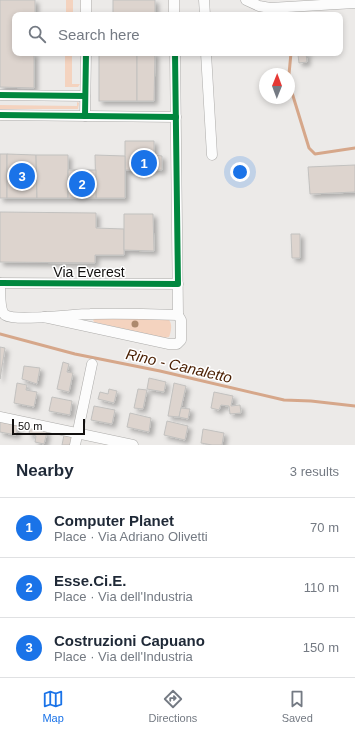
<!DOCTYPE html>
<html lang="en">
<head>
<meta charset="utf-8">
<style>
	body { margin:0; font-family:Arial,sans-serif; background:#f6f6f7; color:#1f2937 }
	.compass { position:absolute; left:259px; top:68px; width:36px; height:36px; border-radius:50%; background:#fff; box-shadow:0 2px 6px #0003; rotate:1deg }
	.scale { position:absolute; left:12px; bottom:10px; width:73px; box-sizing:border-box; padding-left:4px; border:2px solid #12100f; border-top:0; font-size:11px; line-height:14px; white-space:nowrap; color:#12100f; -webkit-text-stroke:3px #fff; paint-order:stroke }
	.you { position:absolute; left:240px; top:172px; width:14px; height:14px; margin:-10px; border:3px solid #fff; border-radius:50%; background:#1a73e8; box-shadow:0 0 0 6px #1a73e833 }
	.badge { display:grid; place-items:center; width:26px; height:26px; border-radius:50%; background:#1a73e8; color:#fff; font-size:13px; font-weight:700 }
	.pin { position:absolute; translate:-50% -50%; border:2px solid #fff; box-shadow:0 1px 4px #0006 }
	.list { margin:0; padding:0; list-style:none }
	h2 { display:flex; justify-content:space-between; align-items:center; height:52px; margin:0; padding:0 16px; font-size:17px }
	h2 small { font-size:13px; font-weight:400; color:#747a83 }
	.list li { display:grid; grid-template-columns:26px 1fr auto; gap:12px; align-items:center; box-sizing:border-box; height:60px; padding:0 16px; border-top:1px solid #e0e1e3 }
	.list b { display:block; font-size:15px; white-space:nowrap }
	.list p { margin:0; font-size:13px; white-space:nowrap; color:#747a83 }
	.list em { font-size:13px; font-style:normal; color:#747a83 }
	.icon { flex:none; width:22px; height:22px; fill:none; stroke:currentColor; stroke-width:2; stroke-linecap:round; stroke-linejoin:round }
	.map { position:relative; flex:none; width:355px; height:445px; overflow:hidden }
	.search { position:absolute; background:#fff; box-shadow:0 2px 6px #0003; left:12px; right:12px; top:12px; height:44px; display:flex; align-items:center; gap:10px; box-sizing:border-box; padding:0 14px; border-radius:8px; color:#747a83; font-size:15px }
	.sheet { height:232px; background:#fff }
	nav { display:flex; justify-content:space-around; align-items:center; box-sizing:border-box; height:56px; border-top:1px solid #e0e1e3; background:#fff; font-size:11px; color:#747a83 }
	nav a { display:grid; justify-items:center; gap:2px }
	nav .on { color:#1a73e8 }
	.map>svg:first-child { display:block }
	.green { fill:#f4d3bf }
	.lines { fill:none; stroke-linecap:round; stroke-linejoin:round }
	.stream { stroke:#d6a78a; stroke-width:3 }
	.building { fill:#ddd4ce; stroke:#c2c1bf; filter:url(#shadow) }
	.minor-casing { stroke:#adacaa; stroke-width:11 }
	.minor { stroke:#fcfcfc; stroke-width:10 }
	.cycleway-casing { stroke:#fff; stroke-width:8 }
	.cycleway { stroke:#00873e; stroke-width:6 }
	.tree { fill:#ad8a6e }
	.labels { text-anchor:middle; stroke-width:3; stroke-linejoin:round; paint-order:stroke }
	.street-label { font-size:14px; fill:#12100f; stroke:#fff }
	.water-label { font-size:15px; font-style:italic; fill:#491e00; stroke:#fff }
</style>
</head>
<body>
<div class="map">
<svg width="355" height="445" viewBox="0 0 355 445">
	<defs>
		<filter id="shadow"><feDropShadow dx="3.5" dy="3.5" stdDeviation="2" flood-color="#0004"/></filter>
	</defs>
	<rect width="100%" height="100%" fill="#eceae8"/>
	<g class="green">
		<rect x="66" y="0" width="7" height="15"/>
		<polygon points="65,53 72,53 72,84 80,84 78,87 65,87"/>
		<polygon points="77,102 79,103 78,109 0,109 0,105 77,106"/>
		<path d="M95,319h73c5,4 3,13 1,18l-5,1 -70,-16 -1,-2z"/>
	</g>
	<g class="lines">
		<g class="stream">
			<polyline points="289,74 291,53"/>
			<polyline points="289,83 309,148 315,154 355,148"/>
			<polyline points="0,334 75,354 160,371 284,400 311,401 355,406"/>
		</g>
	</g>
	<g class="building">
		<polygon points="0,0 35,0 35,15 15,15 15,53 34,53 34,88 0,87"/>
		<rect x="113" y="0" width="42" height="15"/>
		<rect x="99" y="53" width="38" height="48"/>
		<polygon points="137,53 155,53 154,101 137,101"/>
		<polygon points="299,53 309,53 306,53 307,62 299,63 298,55 300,54"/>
		<polygon points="125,141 154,141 154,155 162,156 162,170 125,170"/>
		<rect x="0" y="154" width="7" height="44"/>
		<polygon points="7,154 36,155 37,198 7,198"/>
		<polygon points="36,155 68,155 68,198 37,198"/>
		<polygon points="95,155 125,156 125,198 96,198"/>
		<polygon points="355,165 355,192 310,194 308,167"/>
		<rect x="68" y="170" width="28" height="28"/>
		<polygon points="0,212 96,213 96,228 124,229 124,255 95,255 95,263 0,262"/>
		<polygon points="124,214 153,214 154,251 124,250"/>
		<polygon points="291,234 300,234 300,258 292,258"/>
		<polygon points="0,347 5,348 0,379"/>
		<polygon points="63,362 69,364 67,372 73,373 69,392 57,389"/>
		<polygon points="24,366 40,368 37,384 22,379"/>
		<polygon points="149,378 166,382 164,392 147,389"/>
		<polygon points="17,383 27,385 26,390 37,392 34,407 14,403"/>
		<polygon points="174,383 186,386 179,417 168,416"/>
		<polygon points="109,389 117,391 114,403 98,399 100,392 108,394"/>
		<polygon points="138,389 147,390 143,409 134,408"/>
		<polygon points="214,392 233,396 231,406 240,405 241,413 230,414 229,406 221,405 219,410 211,408"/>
		<polygon points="52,397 72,401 70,415 49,411"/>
		<polygon points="94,406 115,410 112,424 91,420"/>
		<polygon points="181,408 190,409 188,419 179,417"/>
		<polygon points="130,413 151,418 149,432 127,427"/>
		<polygon points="0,421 18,425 16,435 0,432"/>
		<polygon points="167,421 188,426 185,440 164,435"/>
		<polygon points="30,428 47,432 44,444 35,442 36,436 29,434"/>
		<polygon points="203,429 224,433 222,445 212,445 201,443"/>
		<polygon points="64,435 72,437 71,445 62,445"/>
	</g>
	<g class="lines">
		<defs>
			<g id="minor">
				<polyline points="174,0 174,15"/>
				<polyline points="204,0 205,15"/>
				<polyline points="246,0 259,6 270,8 355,3"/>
				<polyline points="86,15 86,0"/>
				<polyline points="206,53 212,155"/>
				<polyline points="0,95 85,96"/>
				<polyline points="0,115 176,117"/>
				<polyline points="85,116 86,53"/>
				<path d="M0,283c0,8 0,28 5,32 11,7 69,-1 85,-1 29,-1 59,0 88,1"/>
				<polyline points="0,283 178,284"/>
				<polyline points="44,317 169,344 177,344 181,340 181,320 178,315 175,53"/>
				<polyline points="0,417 133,445"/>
				<polyline points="75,445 92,364"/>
			</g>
		</defs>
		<use href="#minor" class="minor-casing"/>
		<use href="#minor" class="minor"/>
		<defs>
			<g id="cycleway">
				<polyline points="0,95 85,96"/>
				<polyline points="0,115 176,117"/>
				<polyline points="85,116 86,53"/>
				<polyline points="0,283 178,284 175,53"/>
			</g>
		</defs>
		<use href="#cycleway" class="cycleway-casing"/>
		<use href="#cycleway" class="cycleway"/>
	</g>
	<circle class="tree" cx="135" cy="324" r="3.5"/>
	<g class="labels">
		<g class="street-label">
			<text x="89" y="277">Via Everest</text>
		</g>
		<g class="water-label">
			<text transform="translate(179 366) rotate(13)" y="5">Rino - Canaletto</text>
		</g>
	</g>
</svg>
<svg class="compass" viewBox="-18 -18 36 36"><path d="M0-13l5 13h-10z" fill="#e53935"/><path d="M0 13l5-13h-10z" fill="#747a83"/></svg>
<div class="scale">50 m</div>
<div class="you"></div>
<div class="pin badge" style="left:144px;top:163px">1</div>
<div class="pin badge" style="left:82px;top:184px">2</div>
<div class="pin badge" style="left:22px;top:176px">3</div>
<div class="search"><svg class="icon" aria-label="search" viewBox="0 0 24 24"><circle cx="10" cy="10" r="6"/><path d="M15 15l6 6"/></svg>Search here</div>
</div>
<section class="sheet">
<h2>Nearby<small>3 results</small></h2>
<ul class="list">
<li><span class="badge">1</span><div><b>Computer Planet</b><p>Place · Via Adriano Olivetti</p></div><em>70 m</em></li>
<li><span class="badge">2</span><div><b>Esse.Ci.E.</b><p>Place · Via dell'Industria</p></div><em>110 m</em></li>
<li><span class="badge">3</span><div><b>Costruzioni Capuano</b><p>Place · Via dell'Industria</p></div><em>150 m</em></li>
</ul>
</section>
<nav>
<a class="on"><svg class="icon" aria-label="map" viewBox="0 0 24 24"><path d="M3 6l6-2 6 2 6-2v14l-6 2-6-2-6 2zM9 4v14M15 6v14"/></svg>Map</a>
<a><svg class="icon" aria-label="directions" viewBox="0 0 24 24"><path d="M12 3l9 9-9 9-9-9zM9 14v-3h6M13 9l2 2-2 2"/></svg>Directions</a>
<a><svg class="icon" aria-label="saved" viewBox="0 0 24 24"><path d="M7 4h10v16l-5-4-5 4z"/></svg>Saved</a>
</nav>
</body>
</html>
